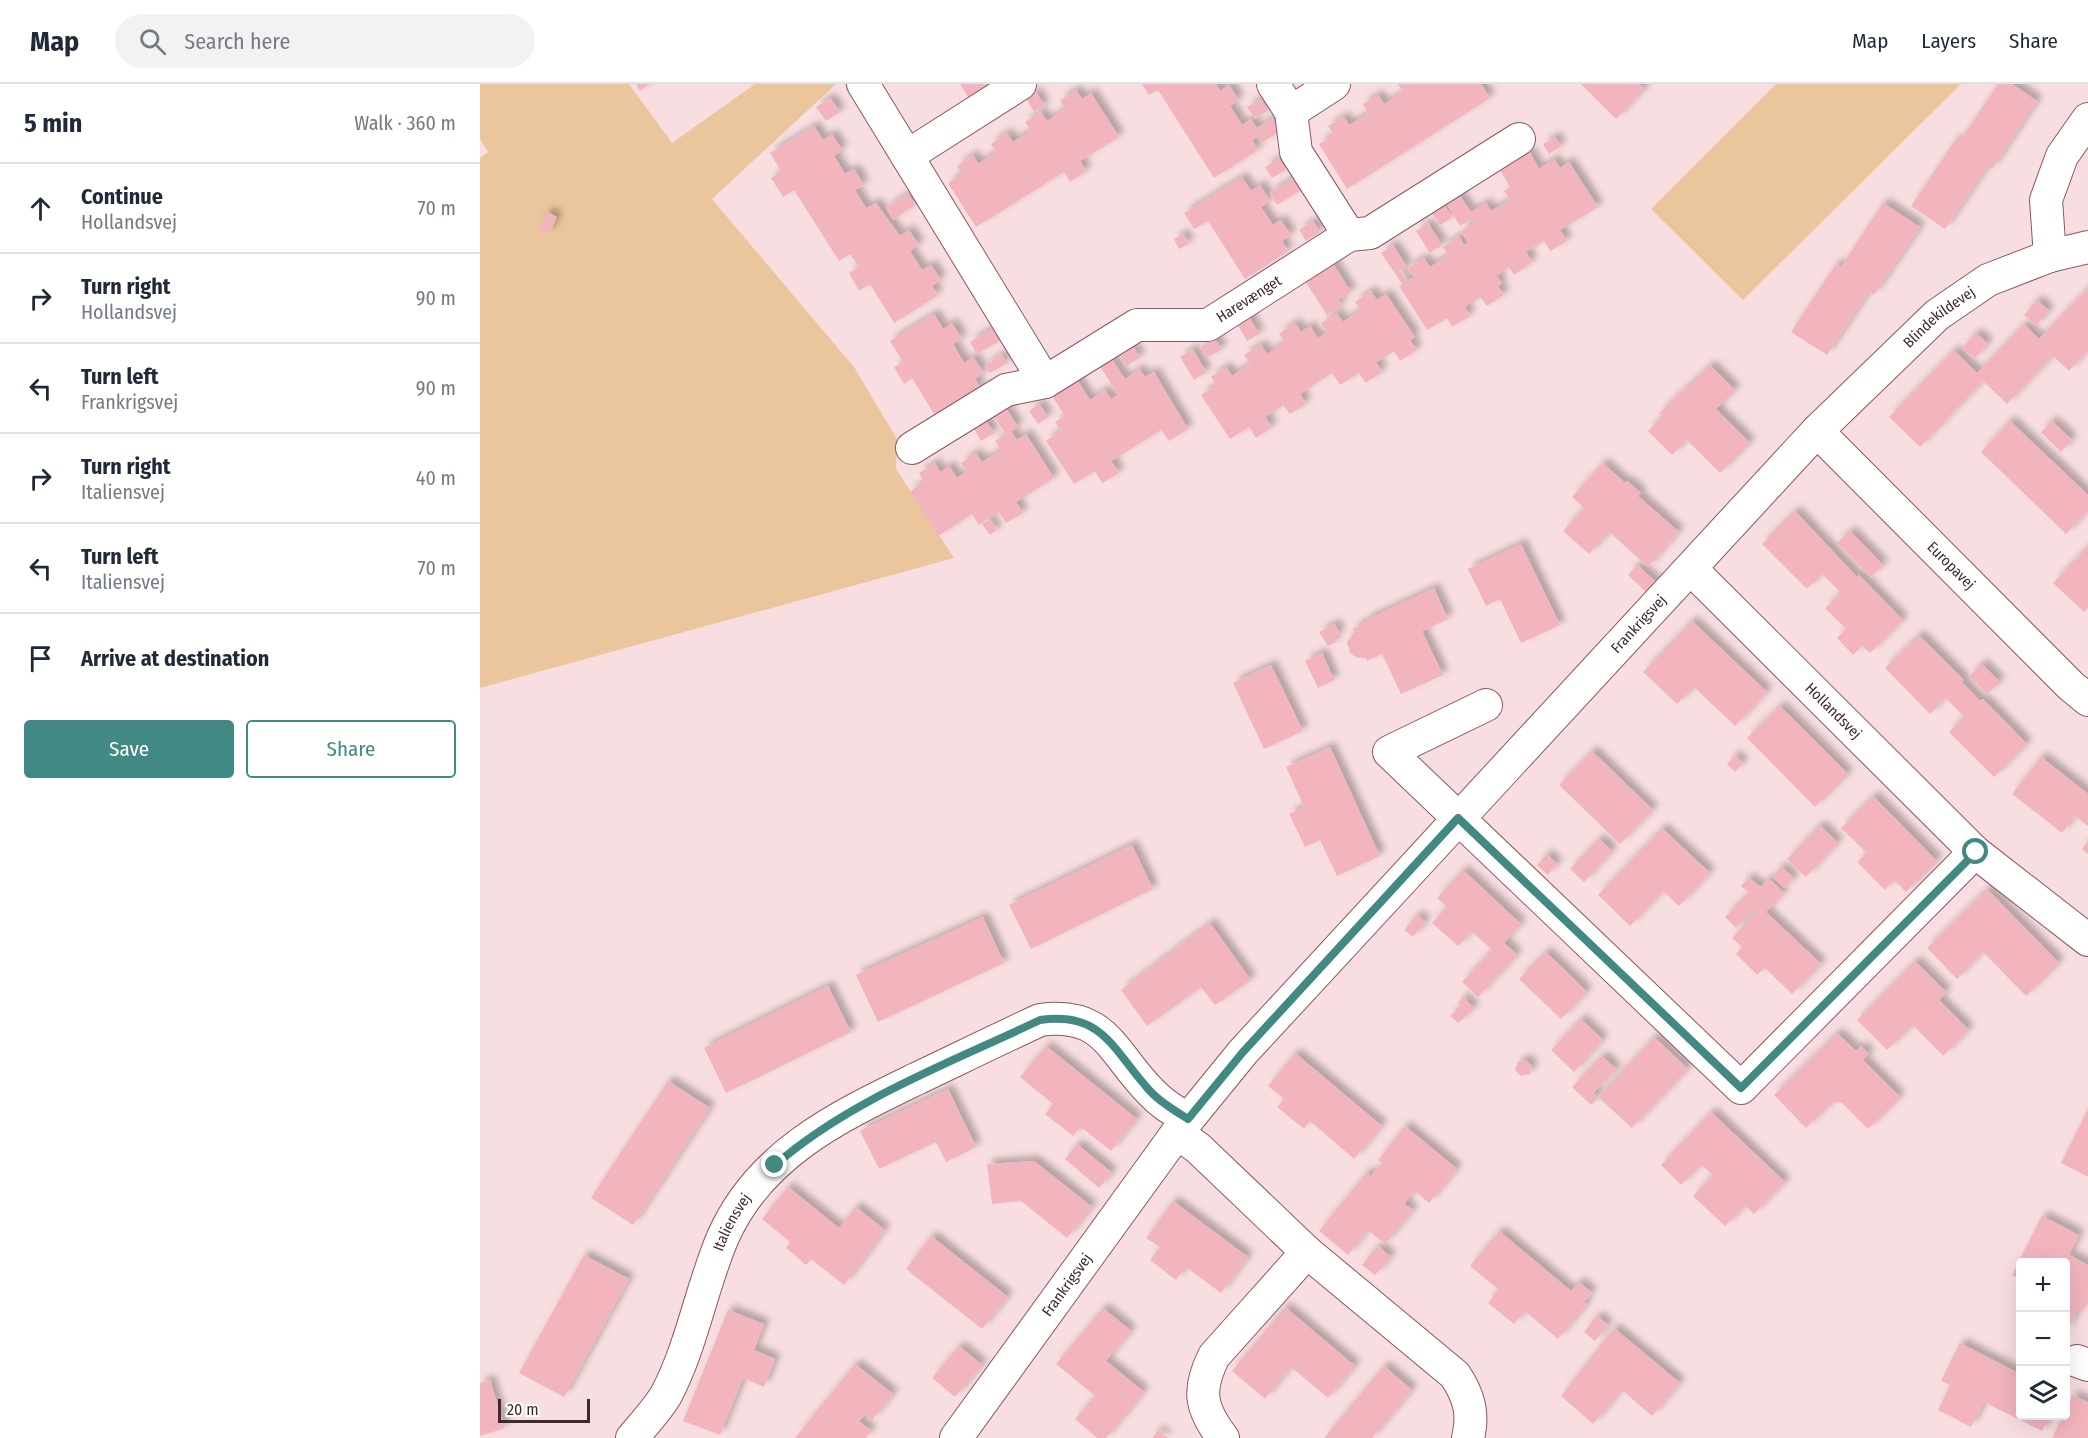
<!DOCTYPE html>
<html lang="en">
<head>
<meta charset="utf-8">
<style>
	body { margin:0; font-family:"Fira Sans Condensed",sans-serif; background:#f2f2f3; color:#1f2937 }
	.controls { position:absolute; right:18px; bottom:18px; display:grid; overflow:hidden; border-radius:6px; box-shadow:0 6px 24px #0002 }
	.controls button { width:54px; height:54px; display:grid; place-items:center; padding:0; border:0; border-bottom:2px solid #e0e1e3; background:#fff; color:#1f2937; font:30px sans-serif }
	.scale { position:absolute; left:18px; bottom:15px; width:92px; box-sizing:border-box; padding-left:6px; border:3px solid #40292c; border-top:0; font-size:16px; line-height:21px; white-space:nowrap; color:#40292c; -webkit-text-stroke:4px #fff; paint-order:stroke }
	.stop { position:absolute; width:18px; height:18px; margin:-14px; border:4px solid #428984; border-radius:50%; background:#fff }
	.stop.end { background:#428984; border-color:#fff; box-shadow:0 2px 6px #0008 }
	.list { margin:0; padding:0; list-style:none }
	h2 { display:flex; justify-content:space-between; align-items:center; height:78px; margin:0; padding:0 24px; font-size:26px }
	h2 small { font-size:20px; font-weight:400; color:#747a83 }
	.list li { display:grid; grid-template-columns:39px 1fr auto; gap:18px; align-items:center; box-sizing:border-box; height:90px; padding:0 24px; border-top:2px solid #e0e1e3 }
	.list b { display:block; font-size:22px; white-space:nowrap }
	.list p { margin:0; font-size:20px; white-space:nowrap; color:#747a83 }
	.list em { font-size:20px; font-style:normal; color:#747a83 }
	.actions { display:flex; gap:12px; padding:18px 24px }
	.actions a { flex:1; padding:14px 0; border:2px solid #428984; border-radius:6px; text-align:center; font-size:21px; color:#428984 }
	.actions .main { background:#428984; color:#fff }
	.icon { flex:none; width:33px; height:33px; fill:none; stroke:currentColor; stroke-width:2; stroke-linecap:round; stroke-linejoin:round }
	.map { position:relative; flex:none; width:1608px; height:1354px; overflow:hidden }
	header { display:flex; align-items:center; gap:36px; box-sizing:border-box; height:84px; padding:0 30px; background:#fff; border-bottom:2px solid #e0e1e3 }
	header strong { font-size:28px }
	nav { display:flex; gap:33px; margin-inline-start:auto; font-size:21px }
	.search { width:420px; height:54px; background:#f2f2f3; display:flex; align-items:center; gap:15px; box-sizing:border-box; padding:0 21px; border-radius:33px; color:#747a83; font-size:22px }
	main { display:flex }
	aside { flex:1; background:#fff }
	.map>svg:first-child { display:block }
	.green { fill:#ebc59b }
	.building { fill:#f2b5be; filter:url(#shadow) }
	.lines { fill:none; stroke-linecap:round; stroke-linejoin:round }
	.minor-casing { stroke:#8c575f; stroke-width:34 }
	.minor { stroke:#fff; stroke-width:32 }
	.route { stroke:#428984; stroke-width:8 }
	.labels { text-anchor:middle; stroke-width:5; stroke-linejoin:round; paint-order:stroke }
	.street-label { font-size:15px; fill:#40292c; stroke:#fff }
</style>
</head>
<body>
<header>
<strong>Map</strong>
<div class="search"><svg class="icon" aria-label="search" viewBox="0 0 24 24"><circle cx="10" cy="10" r="6"/><path d="M15 15l6 6"/></svg>Search here</div>
<nav><a>Map</a><a>Layers</a><a>Share</a></nav>
</header>
<main>
<aside>
<h2>5 min<small>Walk · 360 m</small></h2>
<ul class="list">
<li><svg class="icon" aria-label="ahead" viewBox="0 0 24 24"><path d="M12 20V5M6 11l6-6 6 6"/></svg><div><b>Continue</b><p>Hollandsvej</p></div><em>70 m</em></li>
<li><svg class="icon" aria-label="right" viewBox="0 0 24 24"><path d="M7 20v-9h11M14 6l5 5-5 5"/></svg><div><b>Turn right</b><p>Hollandsvej</p></div><em>90 m</em></li>
<li><svg class="icon" aria-label="left" viewBox="0 0 24 24"><path d="M17 20v-9H6M10 6l-5 5 5 5"/></svg><div><b>Turn left</b><p>Frankrigsvej</p></div><em>90 m</em></li>
<li><svg class="icon" aria-label="right" viewBox="0 0 24 24"><path d="M7 20v-9h11M14 6l5 5-5 5"/></svg><div><b>Turn right</b><p>Italiensvej</p></div><em>40 m</em></li>
<li><svg class="icon" aria-label="left" viewBox="0 0 24 24"><path d="M17 20v-9H6M10 6l-5 5 5 5"/></svg><div><b>Turn left</b><p>Italiensvej</p></div><em>70 m</em></li>
<li><svg class="icon" aria-label="arrive" viewBox="0 0 24 24"><path d="M6 21V4h12l-3 4 3 4H6"/></svg><div><b>Arrive at destination</b></div></li>
</ul>
<div class="actions"><a class="main">Save</a><a>Share</a></div>
</aside>
<div class="map">
<svg width="1608" height="1354" viewBox="0 0 1608 1354">
	<defs>
		<filter id="shadow"><feDropShadow dx="5.5" dy="-5.5" stdDeviation="3" flood-color="#0004"/></filter>
	</defs>
	<rect width="100%" height="100%" fill="#f8dee1"/>
	<g class="green">
		<polygon points="0,0 149,0 192,59 275,0 356,0 232,115 374,283 417,355 416,385 474,474 0,604 0,74 8,68 0,55"/>
		<polygon points="1296,0 1481,0 1263,216 1171,125"/>
	</g>
	<g class="building">
		<polygon points="156,0 170,0 160,7"/>
		<polygon points="480,0 516,0 490,16"/>
		<polygon points="662,0 736,0 740,7 749,1 759,16 750,22 762,41 771,35 777,44 792,34 800,47 782,59 778,52 772,56 778,66 734,94 678,6 669,11"/>
		<polygon points="918,0 1001,0 1010,14 867,105 839,60 854,51 848,42 864,33 869,41 888,30 883,20 898,11 904,20 923,8"/>
		<polygon points="1101,0 1159,0 1165,5 1136,35"/>
		<polygon points="1518,0 1532,0 1557,17 1512,85 1508,82 1465,145 1431,122 1476,55 1479,58"/>
		<polygon points="596,6 602,15 611,9 639,53 600,77 606,87 590,98 584,88 496,143 468,99 482,90 477,82 493,71 498,80 516,68 511,60 527,49 533,58 551,47 545,38 561,28 567,37 585,25 580,16"/>
		<polygon points="556,8 564,22 554,28 546,14"/>
		<polygon points="350,14 360,28 346,37 336,23"/>
		<polygon points="781,15 788,26 775,35 767,23"/>
		<polygon points="334,42 343,56 352,50 362,66 354,72 365,90 374,85 384,101 375,106 386,124 396,119 420,152 429,146 439,161 430,167 442,186 451,181 461,196 452,202 458,211 414,239 390,200 379,207 369,189 379,183 370,170 359,177 314,106 303,113 291,94 301,87 290,69"/>
		<polygon points="1075,53 1081,62 1069,70 1063,60"/>
		<polygon points="1049,67 1059,85 1074,75 1080,84 1089,78 1118,123 1080,146 1087,157 1070,167 1064,157 1046,168 1052,178 1034,191 1029,183 1018,191 1014,188 1022,199 1018,202 1024,211 1007,222 1000,213 985,223 990,232 972,243 967,234 947,246 919,202 922,200 901,169 913,161 927,183 920,187 927,197 934,193 928,184 944,174 950,183 968,172 963,163 979,152 984,161 988,158 981,147 995,138 993,134 980,142 966,119 979,111 991,128 1006,119 1011,127 1030,116 1024,107 1030,103 1020,86"/>
		<polygon points="799,75 806,86 792,94 785,83"/>
		<polygon points="762,93 771,107 780,101 790,117 781,123 793,141 801,136 811,151 802,157 808,167 765,195 728,137 714,145 704,129"/>
		<polygon points="813,94 821,106 797,121 790,109"/>
		<polygon points="428,110 435,121 413,136 406,124"/>
		<polygon points="1403,119 1440,143 1394,211 1389,207 1347,271 1311,248 1356,180 1361,183"/>
		<polygon points="964,121 973,133 960,141 952,129"/>
		<polygon points="67,128 77,133 69,150 58,145"/>
		<polygon points="833,137 840,148 826,157 819,146"/>
		<polygon points="948,139 962,161 950,169 936,147"/>
		<polygon points="703,150 709,160 699,165 694,155"/>
		<polygon points="852,178 871,208 858,216 862,221 847,231 825,197 839,187 855,211 840,186"/>
		<polygon points="1608,204 1608,267 1589,287 1573,272 1527,320 1503,297 1440,363 1409,333 1474,266 1497,289 1544,240 1559,255"/>
		<polygon points="891,207 897,216 906,210 935,253 930,256 937,266 920,277 914,267 896,278 902,288 886,299 879,289 860,301 852,289 820,310 826,320 810,330 803,321 785,333 792,343 776,354 769,343 750,355 721,311 736,301 731,293 746,283 752,292 770,280 764,271 781,261 787,270 805,258 799,250 815,239 821,248 830,242 838,254 847,248 841,239 857,229 863,238 881,226 875,218"/>
		<polygon points="1557,216 1569,227 1556,242 1544,231"/>
		<polygon points="454,230 463,245 472,239 482,255 473,260 484,279 493,273 504,289 495,295 501,305 456,333 432,294 424,300 414,283 423,278 410,257"/>
		<polygon points="768,231 779,250 767,257 756,238"/>
		<polygon points="513,244 521,256 497,270 490,258"/>
		<polygon points="1496,249 1508,260 1494,275 1482,264"/>
		<polygon points="734,254 742,265 727,274 720,263"/>
		<polygon points="653,263 660,273 647,282 640,272"/>
		<polygon points="713,265 726,288 714,296 700,273"/>
		<polygon points="521,270 527,279 510,289 505,282"/>
		<polygon points="632,275 645,295 659,285 665,293 674,288 708,345 689,357 681,346 631,377 639,389 622,399 615,387 594,400 566,357 581,347 575,338 585,332 572,312 597,296 610,316 625,306 631,315 638,311 620,282"/>
		<polygon points="1230,281 1255,306 1236,325 1270,359 1240,389 1207,356 1192,371 1168,347 1183,332 1179,329"/>
		<polygon points="559,320 568,333 558,340 549,327"/>
		<polygon points="525,323 538,343 531,347 537,356 546,350 574,394 536,418 543,429 526,439 519,428 499,441 492,430 458,452 430,407 444,398 439,389 455,379 460,388 469,382 477,394 487,387 481,379 496,369 502,378 521,366 515,357 526,350 513,331"/>
		<polygon points="505,336 514,349 501,357 493,343"/>
		<polygon points="1530,337 1608,411 1608,427 1586,450 1501,368"/>
		<polygon points="1572,337 1592,356 1581,368 1561,348"/>
		<polygon points="1123,379 1145,399 1147,397 1161,409 1158,412 1199,448 1168,483 1129,448 1109,470 1083,447 1104,424 1092,413"/>
		<polygon points="1315,427 1377,493 1379,491 1423,536 1390,569 1382,561 1373,571 1357,554 1366,545 1345,524 1361,509 1342,490 1327,505 1282,460"/>
		<polygon points="510,436 517,446 510,451 502,440"/>
		<polygon points="1370,447 1403,481 1391,493 1357,459"/>
		<polygon points="1041,460 1080,541 1041,559 1020,515 1006,522 988,485"/>
		<polygon points="1608,462 1608,524 1604,528 1573,499"/>
		<polygon points="1157,481 1177,499 1168,510 1148,491"/>
		<polygon points="954,504 968,535 942,547 963,591 921,610 902,570 887,577 886,574 877,574 870,569 867,558 874,548 873,545 886,538 886,536"/>
		<polygon points="1212,537 1287,608 1255,642 1214,603 1197,620 1163,588"/>
		<polygon points="855,540 860,550 854,553 856,558 848,562 839,548"/>
		<polygon points="1439,551 1484,596 1482,598 1500,617 1503,615 1547,660 1514,693 1469,648 1484,633 1466,614 1450,630 1405,584"/>
		<polygon points="842,569 854,596 838,604 825,577"/>
		<polygon points="1502,580 1520,598 1507,610 1489,592"/>
		<polygon points="791,581 823,647 784,665 753,599"/>
		<polygon points="1300,622 1368,690 1335,723 1267,654"/>
		<polygon points="850,663 900,772 857,792 840,756 825,763 809,730 824,723 806,683"/>
		<polygon points="1112,667 1173,726 1140,760 1079,701"/>
		<polygon points="1255,671 1263,679 1255,688 1247,680"/>
		<polygon points="1561,673 1608,710 1608,742 1595,732 1582,749 1532,710"/>
		<polygon points="1393,712 1457,777 1426,808 1414,796 1405,806 1377,778 1387,769 1361,744"/>
		<polygon points="1340,741 1358,759 1326,793 1307,775"/>
		<polygon points="1182,744 1230,789 1199,822 1183,807 1150,842 1118,811"/>
		<polygon points="1119,755 1132,767 1104,798 1090,785"/>
		<polygon points="1608,757 1608,770 1602,765"/>
		<polygon points="652,761 673,805 551,865 529,821"/>
		<polygon points="1067,770 1077,780 1068,791 1057,781"/>
		<polygon points="1301,783 1314,794 1305,804 1292,793"/>
		<polygon points="983,786 1041,840 1024,859 1037,871 998,913 982,898 1012,866 992,848 978,862 952,839 967,823 957,814"/>
		<polygon points="1268,794 1281,803 1289,794 1304,809 1286,828 1341,880 1312,910 1285,884 1277,891 1256,870 1262,863 1252,854 1277,829 1274,826 1256,844 1245,833 1269,809 1261,802"/>
		<polygon points="1507,805 1579,879 1546,912 1503,868 1477,895 1447,864"/>
		<polygon points="937,831 945,838 933,853 924,846"/>
		<polygon points="503,833 524,879 398,938 376,891"/>
		<polygon points="730,839 771,896 735,921 721,903 667,942 641,906"/>
		<polygon points="1066,868 1107,908 1081,935 1039,895"/>
		<polygon points="1435,877 1466,908 1459,916 1489,946 1463,972 1433,941 1407,966 1377,936"/>
		<polygon points="348,902 371,948 246,1009 224,964"/>
		<polygon points="983,913 994,924 978,939 970,932 980,922 978,919"/>
		<polygon points="1101,935 1123,956 1094,988 1071,966"/>
		<polygon points="1357,949 1376,967 1381,962 1389,970 1383,976 1420,1013 1388,1045 1362,1019 1353,1018 1326,1044 1294,1011"/>
		<polygon points="1174,953 1208,985 1152,1044 1118,1013"/>
		<polygon points="566,962 657,1035 631,1067 601,1043 593,1052 565,1030 573,1020 540,993"/>
		<polygon points="815,969 902,1042 874,1075 830,1037 824,1045 797,1023 804,1015 788,1002"/>
		<polygon points="1122,972 1136,985 1113,1009 1118,1014 1111,1021 1092,1003"/>
		<polygon points="1046,976 1052,982 1050,990 1041,992 1035,986 1038,978"/>
		<polygon points="188,997 230,1024 153,1141 111,1114"/>
		<polygon points="468,1005 496,1063 466,1078 456,1058 399,1085 380,1047"/>
		<polygon points="1608,1025 1608,1093 1581,1079"/>
		<polygon points="1231,1028 1305,1098 1274,1130 1265,1122 1245,1142 1213,1112 1233,1091 1221,1081 1201,1101 1181,1081"/>
		<polygon points="925,1042 977,1085 949,1119 935,1107 924,1120 933,1126 905,1160 888,1146 868,1171 839,1147 887,1088 891,1092 902,1079 898,1076"/>
		<polygon points="597,1060 632,1089 619,1104 585,1075"/>
		<polygon points="554,1077 612,1123 587,1154 541,1117 512,1120 507,1080"/>
		<polygon points="308,1103 359,1144 376,1123 405,1146 364,1201 331,1175 326,1181 306,1164 310,1158 282,1135"/>
		<polygon points="693,1117 768,1173 741,1209 706,1183 696,1196 670,1176 680,1163 666,1154"/>
		<polygon points="1562,1132 1599,1151 1589,1171 1608,1181 1608,1216 1603,1227 1598,1225 1586,1249 1586,1178 1540,1178 1540,1196 1532,1191"/>
		<polygon points="1019,1147 1091,1207 1099,1198 1112,1209 1104,1218 1107,1220 1078,1255 1045,1227 1034,1240 1008,1219 1018,1205 990,1182"/>
		<polygon points="451,1152 528,1213 502,1245 426,1185"/>
		<polygon points="898,1162 911,1173 895,1191 882,1181"/>
		<polygon points="104,1171 149,1195 84,1313 39,1289"/>
		<polygon points="805,1223 875,1282 848,1314 811,1283 785,1315 752,1287"/>
		<polygon points="623,1224 651,1247 626,1277 664,1308 626,1354 617,1354 595,1335 615,1312 576,1280"/>
		<polygon points="248,1226 284,1240 274,1266 295,1275 284,1303 263,1294 240,1351 203,1337"/>
		<polygon points="1117,1232 1128,1241 1115,1257 1104,1248"/>
		<polygon points="1134,1244 1200,1299 1172,1332 1142,1306 1113,1340 1081,1312"/>
		<polygon points="1480,1259 1540,1290 1540,1332 1569,1332 1562,1347 1504,1318 1491,1343 1458,1326 1470,1301 1461,1297"/>
		<polygon points="479,1262 502,1281 475,1313 452,1294"/>
		<polygon points="375,1280 413,1310 392,1336 385,1331 379,1337 391,1347 386,1354 315,1354"/>
		<polygon points="904,1282 932,1306 892,1354 844,1354"/>
		<polygon points="10,1296 25,1344 0,1352 0,1299"/>
		<polygon points="1592,1311 1608,1318 1608,1354 1572,1354 1583,1332 1586,1332"/>
		<polygon points="678,1346 688,1354 672,1354"/>
	</g>
	<g class="lines">
		<defs>
			<g id="minor">
				<polyline points="383,0 565,298"/>
				<polyline points="793,0 811,28 816,68 869,151"/>
				<polyline points="811,28 854,0"/>
				<polyline points="427,72 540,0"/>
				<polyline points="1570,172 1566,116 1582,72 1608,35"/>
				<path id="s1" d="M1337,347l254,255 17,14"/>
				<path id="s2" d="M432,364l94,-58 39,-8 92,-57h71l141,-90 21,-2 149,-94"/>
				<path id="s3" d="M1211,485l284,283 113,88"/>
				<polyline points="1006,621 909,668 1261,1004 1495,768"/>
				<path d="M697,1049l21,15 109,104 148,123c14,21 19,39 13,63"/>
				<polyline points="1597,1277 1608,1281"/>
				<path id="s4" d="M152,1354c11,-13 25,-28 34,-43 26,-49 35,-107 57,-158 37,-84 117,-121 193,-158 42,-20 83,-40 124,-59 66,-9 72,33 111,72 10,11 24,20 37,27"/>
				<path id="s5" d="M476,1354l221,-305 66,-81 574,-621 120,-116 51,-35 62,-24 38,-9"/>
				<path d="M743,1354c-23,-30 -26,-48 -9,-82l93,-104"/>
			</g>
		</defs>
		<use href="#minor" class="minor-casing"/>
		<use href="#minor" class="minor"/>
	</g>
	<g class="lines">
		<path class="route" d="M295,1081c76,-66 175,-102 265,-145 64,-9 73,31 110,71 10,11 25,20 38,28l55,-67 215,-234 283,270 235,-236"/>
	</g>
	<g class="labels">
		<g class="street-label">
			<text dy="5" stroke="none"><textPath href="#s2" startOffset="378">Harevænget</textPath></text>
			<text dy="5" stroke="none"><textPath href="#s5" startOffset="1494">Blindekildevej</textPath></text>
			<text dy="5" stroke="none"><textPath href="#s1" startOffset="190">Europavej</textPath></text>
			<text dy="5" stroke="none"><textPath href="#s5" startOffset="1064">Frankrigsvej</textPath></text>
			<text dy="5" stroke="none"><textPath href="#s3" startOffset="201">Hollandsvej</textPath></text>
			<text dy="5" stroke="none"><textPath href="#s4" startOffset="240">Italiensvej</textPath></text>
			<text dy="5" stroke="none"><textPath href="#s5" startOffset="189">Frankrigsvej</textPath></text>
		</g>
	</g>
</svg>
<div class="controls">
<button>+</button>
<button>−</button>
<button><svg class="icon" aria-label="layers" viewBox="0 0 24 24"><path d="M12 4l9 5-9 5-9-5zM3 14l9 5 9-5"/></svg></button>
</div>
<div class="scale">20 m</div>
<div class="stop" style="left:1496px;top:768px"></div>
<div class="stop end" style="left:295px;top:1081px"></div>
</div>
</main>
</body>
</html>
